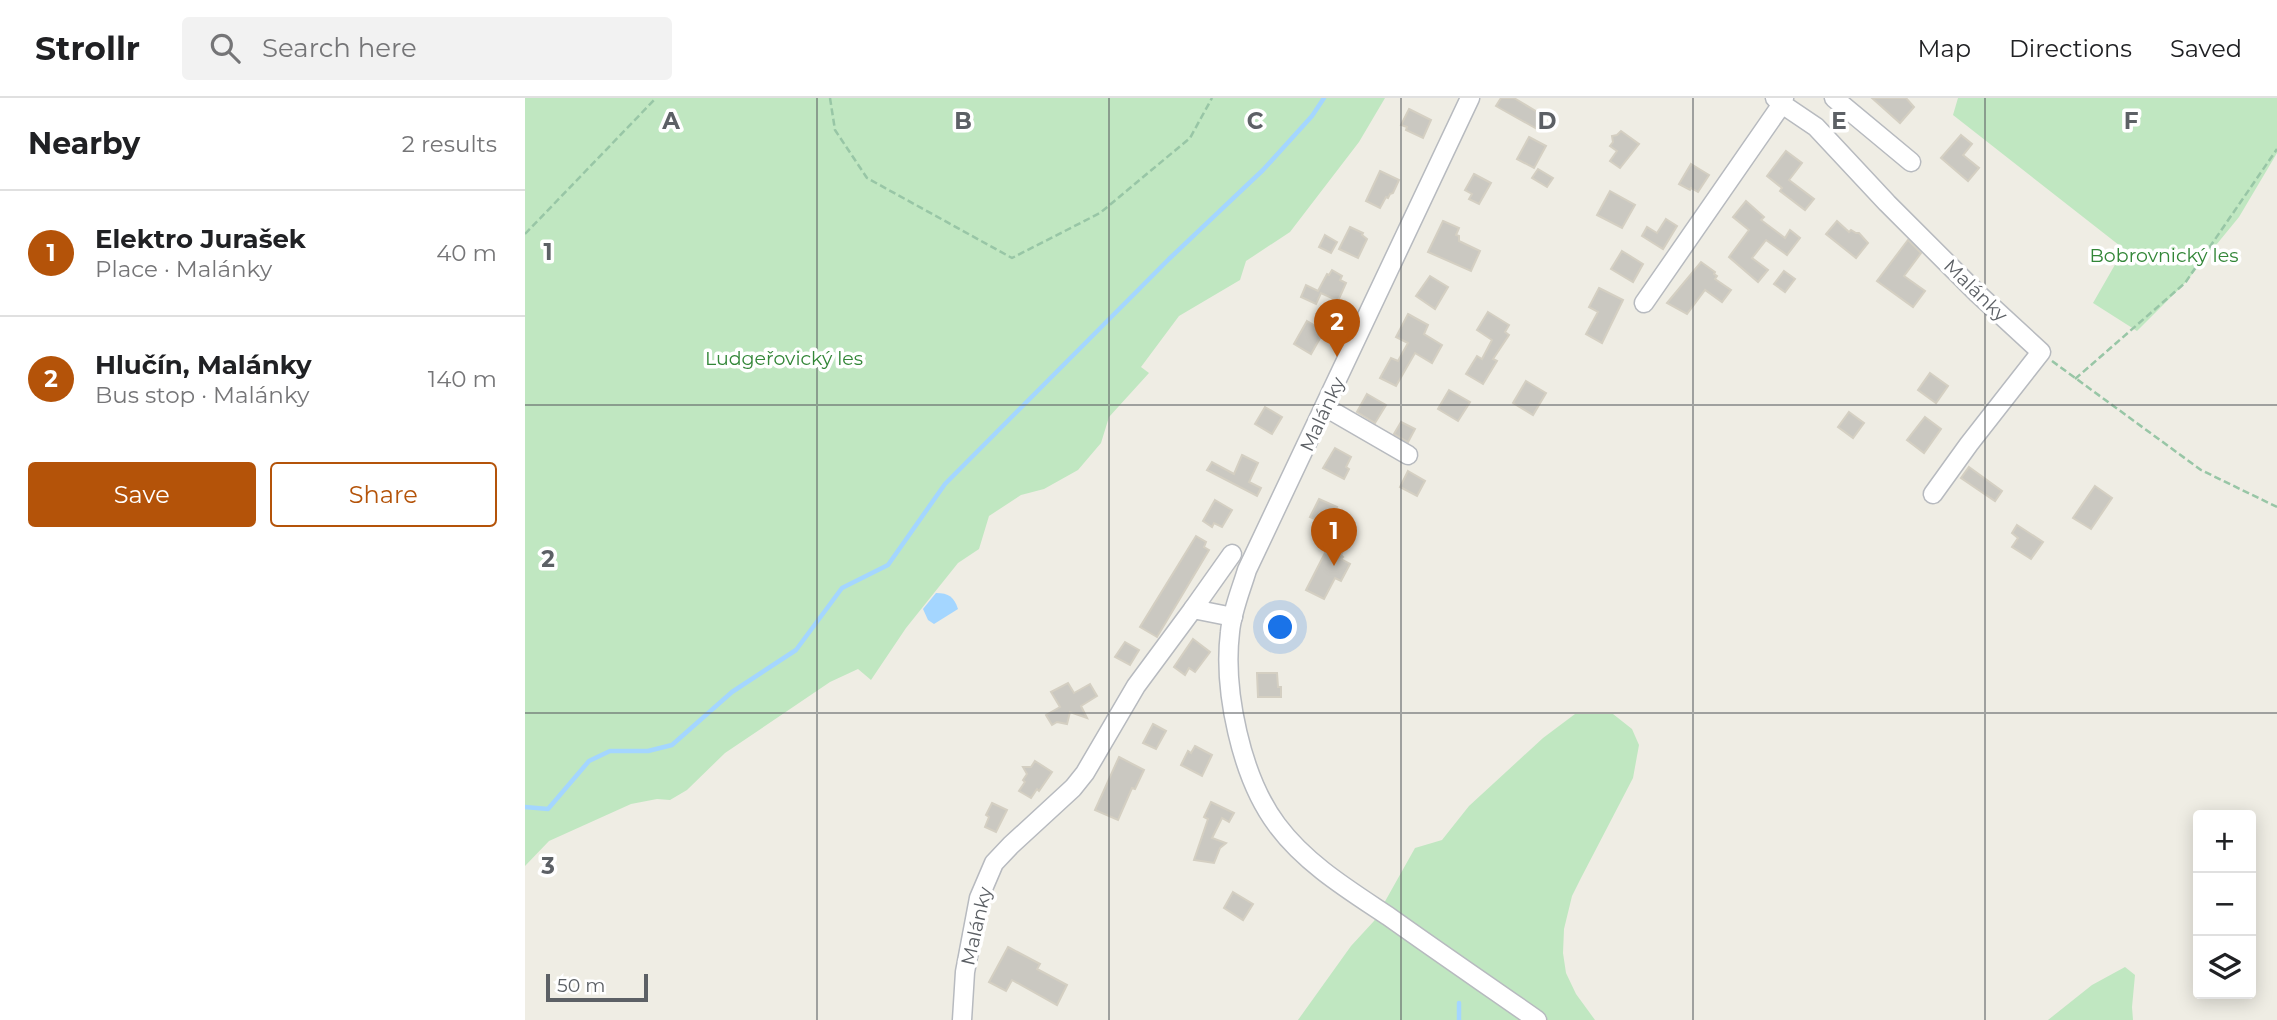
<!DOCTYPE html>
<html lang="en">
<head>
<meta charset="utf-8">
<style>
	body { margin:0; font-family:Montserrat,sans-serif; background:#f2f2f2; color:#202124 }
	.controls { position:absolute; right:21px; bottom:21px; display:grid; overflow:hidden; border-radius:7px; box-shadow:0 4px 18px #0003 }
	.controls button { width:63px; height:63px; display:grid; place-items:center; padding:0; border:0; border-bottom:2px solid #e0e0e0; background:#fff; color:#202124; font:35px sans-serif }
	.scale { position:absolute; left:21px; bottom:18px; width:102px; box-sizing:border-box; padding-left:7px; border:4px solid #5c6065; border-top:0; font-size:19px; line-height:24px; white-space:nowrap; color:#5c6065; -webkit-text-stroke:5px #fff; paint-order:stroke }
	.you { position:absolute; left:756px; top:530px; width:24px; height:24px; margin:-18px; border:5px solid #fff; border-radius:50%; background:#1a73e8; box-shadow:0 0 0 10px #1a73e833 }
	.badge { display:grid; place-items:center; width:46px; height:46px; border-radius:50%; background:#b45309; color:#fff; font-size:23px; font-weight:700 }
	.pin { position:absolute; translate:-50% -58px; filter:drop-shadow(0 2px 4px #0008) }
	.pin::after { content:''; position:absolute; top:37px; width:24px; height:21px; background:inherit; clip-path:polygon(0 0,100% 0,50% 100%) }
	.list { margin:0; padding:0; list-style:none }
	h2 { display:flex; justify-content:space-between; align-items:center; height:91px; margin:0; padding:0 28px; font-size:30px }
	h2 small { font-size:23px; font-weight:400; color:#757577 }
	.list li { display:grid; grid-template-columns:46px 1fr auto; gap:21px; align-items:center; box-sizing:border-box; height:126px; padding:0 28px; border-top:2px solid #e0e0e0 }
	.list b { display:block; font-size:26px; white-space:nowrap }
	.list p { margin:0; font-size:23px; white-space:nowrap; color:#757577 }
	.list em { font-size:23px; font-style:normal; color:#757577 }
	.actions { display:flex; gap:14px; padding:21px 28px }
	.actions a { flex:1; padding:16px 0; border:2px solid #b45309; border-radius:7px; text-align:center; font-size:24px; color:#b45309 }
	.actions .main { background:#b45309; color:#fff }
	.icon { flex:none; width:38px; height:38px; fill:none; stroke:currentColor; stroke-width:2; stroke-linecap:round; stroke-linejoin:round }
	.map { position:relative; flex:none; width:1752px; height:922px; overflow:hidden }
	header { display:flex; align-items:center; gap:42px; box-sizing:border-box; height:98px; padding:0 35px; background:#fff; border-bottom:2px solid #e0e0e0 }
	header strong { font-size:33px }
	nav { display:flex; gap:38px; margin-inline-start:auto; font-size:24px }
	.search { width:490px; height:63px; background:#f2f2f2; display:flex; align-items:center; gap:18px; box-sizing:border-box; padding:0 24px; border-radius:7px; color:#757577; font-size:26px }
	main { display:flex }
	aside { flex:1; background:#fff }
	.map>svg:first-child { display:block }
	.green { fill:#c0e7c1 }
	.water { fill:#a4d6ff }
	.lines { fill:none; stroke-linecap:round; stroke-linejoin:round }
	.stream { stroke:#a4d6ff; stroke-width:4.5 }
	.building { fill:#cac8c1; stroke:#d4cfc2; stroke-width:2 }
	.minor-casing { stroke:#b7babf; stroke-width:21 }
	.path { stroke:#98c6a6; stroke-width:2.5; stroke-dasharray:7 3.5; stroke-linecap:butt }
	.minor { stroke:#fff; stroke-width:18 }
	.grid { fill:none; stroke:#5c6065; stroke-width:2; stroke-opacity:0.55 }
	.labels { text-anchor:middle; stroke-width:7; stroke-linejoin:round; paint-order:stroke }
	.park-label { font-size:19px; fill:#328637; stroke:#fff }
	.street-label { font-size:19px; fill:#5c6065; stroke:#fff }
	.grid-label { font-size:23px; text-anchor:middle; font-weight:bold; fill:#5c6065; stroke:#fff; stroke-width:7; stroke-linejoin:round; paint-order:stroke }
</style>
</head>
<body>
<header>
<strong>Strollr</strong>
<div class="search"><svg class="icon" aria-label="search" viewBox="0 0 24 24"><circle cx="10" cy="10" r="6"/><path d="M15 15l6 6"/></svg>Search here</div>
<nav><a>Map</a><a>Directions</a><a>Saved</a></nav>
</header>
<main>
<aside>
<h2>Nearby<small>2 results</small></h2>
<ul class="list">
<li><span class="badge">1</span><div><b>Elektro Jurašek</b><p>Place · Malánky</p></div><em>40 m</em></li>
<li><span class="badge">2</span><div><b>Hlučín, Malánky</b><p>Bus stop · Malánky</p></div><em>140 m</em></li>
</ul>
<div class="actions"><a class="main">Save</a><a>Share</a></div>
</aside>
<div class="map">
<svg width="1752" height="922" viewBox="0 0 1752 922">
	<rect width="100%" height="100%" fill="#efede4"/>
	<g class="green">
		<polygon points="0,0 860,0 834,44 765,134 721,163 715,182 654,218 616,269 624,275 584,319 576,345 553,372 519,391 496,397 464,418 454,451 433,465 381,530 346,582 333,571 305,584 200,655 162,692 145,702 132,701 106,706 24,743 0,768"/>
		<polygon points="1433,0 1752,0 1752,55 1714,119 1660,185 1612,233 1568,205 1599,151 1428,17"/>
		<polygon points="1050,616 1088,616 1107,631 1114,647 1108,680 1056,780 1047,798 1039,831 1038,855 1041,875 1051,896 1070,922 773,922 826,848 849,823 890,750 917,742 944,708 1018,640"/>
		<polygon points="1600,869 1610,877 1607,909 1608,922 1523,922 1567,887"/>
	</g>
	<path class="water" d="M411,495c13,0 18,4 22,16l-24,15 -6,-4 -5,-11z"/>
	<g class="lines">
		<g class="stream">
			<polyline points="0,709 23,711 64,663 85,653 123,653 147,647 207,594 271,552 317,490 363,467 420,386 644,161 738,72 787,18 799,0"/>
			<polyline points="934,905 934,922"/>
		</g>
	</g>
	<g class="building">
		<polygon points="976,0 989,0 1019,18 1012,31 971,8"/>
		<polygon points="1347,0 1381,0 1389,9 1375,25"/>
		<polygon points="884,11 906,22 898,40 881,32 882,29 876,27"/>
		<polygon points="1096,33 1114,46 1095,70 1085,63 1092,53 1085,48 1088,44 1087,38 1092,37"/>
		<polygon points="1436,37 1447,46 1438,57 1454,70 1443,83 1416,60"/>
		<polygon points="1004,39 1021,48 1009,70 992,61"/>
		<polygon points="1261,53 1277,65 1264,82 1289,101 1280,112 1255,93 1257,90 1242,78"/>
		<polygon points="1166,66 1184,77 1173,94 1166,90 1165,92 1154,86"/>
		<polygon points="1013,71 1028,80 1022,89 1007,80"/>
		<polygon points="855,73 874,82 868,95 865,96 863,100 861,99 855,110 841,103"/>
		<polygon points="949,76 966,85 954,106 944,101 947,96 940,92"/>
		<polygon points="1085,93 1110,107 1097,130 1072,117"/>
		<polygon points="1221,103 1239,119 1236,122 1260,140 1265,132 1275,140 1262,157 1241,142 1227,160 1243,172 1233,184 1204,159 1224,132 1208,119"/>
		<polygon points="1141,121 1152,128 1138,151 1117,138 1122,129 1132,135"/>
		<polygon points="918,123 934,130 931,137 934,138 934,143 955,153 946,173 903,154"/>
		<polygon points="1312,123 1324,134 1326,132 1331,135 1334,135 1343,145 1331,160 1301,136"/>
		<polygon points="825,129 838,135 837,137 842,141 833,160 814,151"/>
		<polygon points="800,137 812,144 806,155 794,149"/>
		<polygon points="1383,142 1396,155 1379,178 1400,193 1388,209 1352,183"/>
		<polygon points="1097,153 1118,166 1108,184 1086,171"/>
		<polygon points="1176,164 1190,174 1189,176 1192,178 1190,181 1206,192 1197,204 1180,192 1162,216 1142,205"/>
		<polygon points="807,172 817,178 815,182 821,185 813,203 796,195 791,206 776,199 781,187 793,193 802,176 804,177"/>
		<polygon points="1259,173 1270,181 1260,194 1249,186"/>
		<polygon points="905,178 923,189 910,211 891,198"/>
		<polygon points="1074,190 1098,202 1077,245 1061,236 1073,214 1064,209"/>
		<polygon points="963,214 984,227 980,234 984,237 968,261 972,263 958,286 941,276 952,258 957,261 967,242 952,232"/>
		<polygon points="883,216 903,227 899,236 917,247 907,265 890,255 871,288 855,280 866,260 873,263 883,245 871,239"/>
		<polygon points="782,223 799,233 786,256 769,246"/>
		<polygon points="1405,275 1423,288 1411,305 1393,292"/>
		<polygon points="1001,283 1021,295 1008,317 988,305"/>
		<polygon points="924,292 945,304 933,323 913,311"/>
		<polygon points="842,296 861,307 850,325 832,314"/>
		<polygon points="740,309 757,319 747,336 730,326"/>
		<polygon points="1324,314 1339,325 1328,340 1313,329"/>
		<polygon points="1400,319 1416,331 1399,355 1382,342"/>
		<polygon points="876,324 890,331 883,344 869,336"/>
		<polygon points="810,350 826,359 821,369 824,371 819,381 798,370"/>
		<polygon points="717,357 733,365 724,384 736,390 732,398 682,372 687,364 709,376"/>
		<polygon points="1444,369 1477,393 1470,403 1436,380"/>
		<polygon points="883,373 900,383 892,398 875,389"/>
		<polygon points="1570,388 1587,400 1566,431 1548,420"/>
		<polygon points="794,401 812,409 803,427 785,419"/>
		<polygon points="690,402 707,412 697,429 689,425 687,429 678,423"/>
		<polygon points="1492,427 1518,444 1506,461 1487,449 1493,440 1487,435"/>
		<polygon points="815,432 826,437 816,457 818,459 816,461 825,466 816,483 810,480 799,501 781,492 801,453 804,455"/>
		<polygon points="671,438 681,444 679,449 684,452 632,539 615,529"/>
		<polygon points="668,541 685,554 670,574 664,570 660,577 649,569"/>
		<polygon points="600,544 614,552 605,567 590,559"/>
		<polygon points="732,575 752,575 753,589 756,589 756,599 733,599"/>
		<polygon points="543,585 549,595 565,586 572,598 556,608 562,620 545,614 542,626 532,624 527,627 521,617 535,609 526,594"/>
		<polygon points="628,626 641,633 631,651 618,645"/>
		<polygon points="670,648 687,657 677,678 656,667 663,653 666,655"/>
		<polygon points="594,659 619,672 610,691 607,690 593,722 570,712"/>
		<polygon points="510,663 527,674 514,693 512,691 506,700 494,693 500,684 498,682 502,676 498,669 506,669"/>
		<polygon points="686,704 709,715 704,724 697,720 687,740 701,745 695,750 689,765 669,762 683,721 679,719"/>
		<polygon points="467,705 482,712 471,734 460,729 464,719 461,717"/>
		<polygon points="708,794 728,806 718,822 699,810"/>
		<polygon points="483,849 515,866 512,871 542,887 532,907 487,882 481,893 464,884"/>
	</g>
	<g class="lines">
		<defs>
			<g id="minor">
				<path d="M945,0l-223,472c-6,20 -15,41 -17,62 -7,58 11,145 47,193 29,39 72,65 111,91 49,35 99,69 149,104"/>
				<polyline points="1259,0 1257,6 1291,29 1362,105 1452,195 1516,254 1444,346 1408,396"/>
				<polyline points="1309,0 1386,64"/>
				<polyline points="1119,205 1257,6 1250,0"/>
				<polyline points="800,309 883,357"/>
				<polyline points="668,511 707,456"/>
				<polyline points="437,922 440,874 454,800 469,765 486,747 548,690 560,675 611,588 668,511 708,519"/>
			</g>
		</defs>
		<use href="#minor" class="minor-casing"/>
		<g class="path">
			<polyline points="305,0 310,32 342,80 487,160 575,115 665,40 687,0"/>
			<polyline points="0,136 131,0"/>
			<polyline points="1527,263 1676,372 1752,409"/>
			<polyline points="1550,281 1660,185 1752,51"/>
		</g>
		<use href="#minor" class="minor"/>
	</g>
	<path class="grid" d="M292,0v922M584,0v922M876,0v922M1168,0v922M1460,0v922M0,307h1752M0,615h1752"/>
	<g class="labels">
		<g class="park-label">
			<text x="1639" y="164">Bobrovnický les</text>
			<text x="259" y="267">Ludgeřovický les</text>
		</g>
		<g class="street-label">
			<text transform="translate(1451 192) rotate(44)" y="7">Malánky</text>
			<text transform="translate(797 316) rotate(-65)" y="7">Malánky</text>
			<text transform="translate(451 828) rotate(-77)" y="7">Malánky</text>
		</g>
	</g>
	<g class="grid-label">
		<text x="146" y="31">A</text>
		<text x="438" y="31">B</text>
		<text x="730" y="31">C</text>
		<text x="1022" y="31">D</text>
		<text x="1314" y="31">E</text>
		<text x="1606" y="31">F</text>
		<text x="23" y="162">1</text>
		<text x="23" y="469">2</text>
		<text x="23" y="776">3</text>
	</g>
</svg>
<div class="controls">
<button>+</button>
<button>−</button>
<button><svg class="icon" aria-label="layers" viewBox="0 0 24 24"><path d="M12 4l9 5-9 5-9-5zM3 14l9 5 9-5"/></svg></button>
</div>
<div class="scale">50 m</div>
<div class="you"></div>
<div class="pin badge" style="left:809px;top:468px">1</div>
<div class="pin badge" style="left:812px;top:259px">2</div>
</div>
</main>
</body>
</html>
